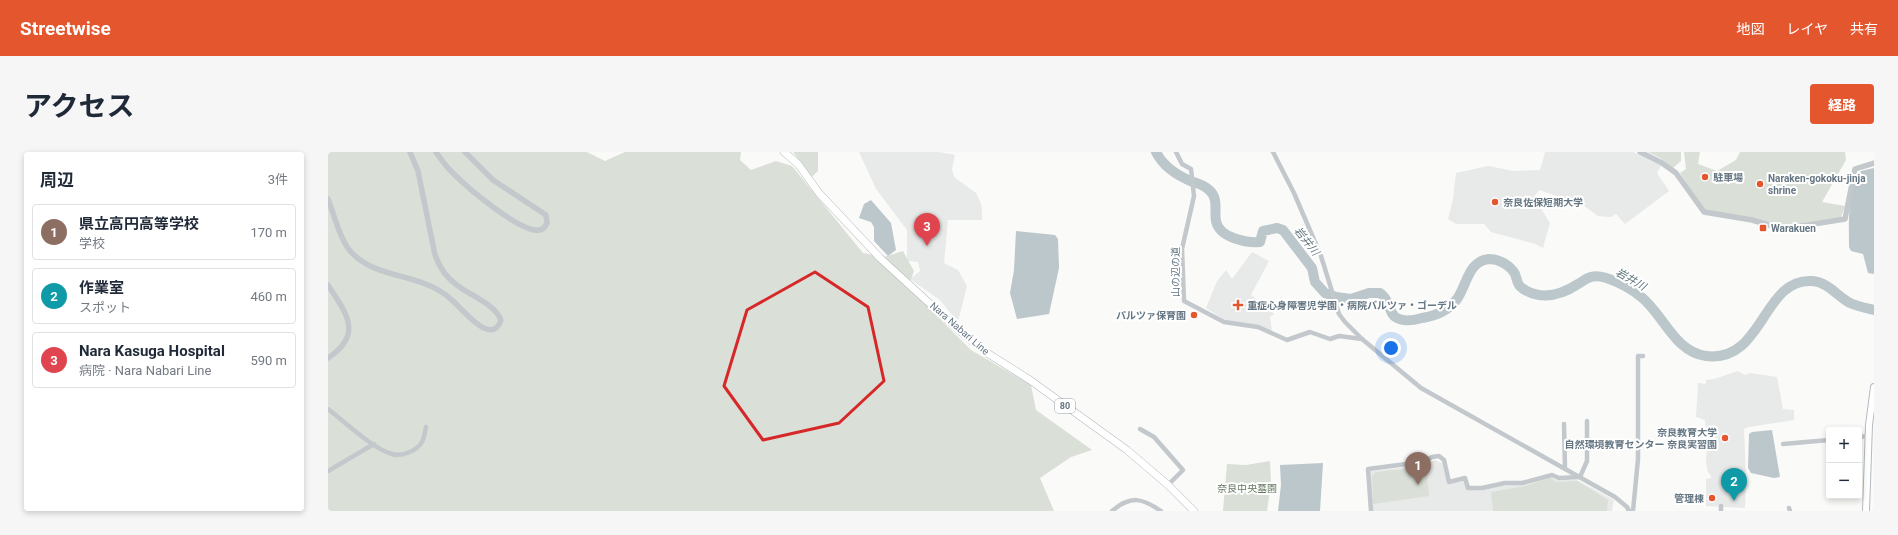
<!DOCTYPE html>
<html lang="ja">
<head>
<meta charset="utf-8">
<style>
	body { margin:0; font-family:Roboto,"Noto Sans JP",sans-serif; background:#f6f6f7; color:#1f2937 }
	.controls { position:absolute; right:12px; bottom:12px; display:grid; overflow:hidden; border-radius:4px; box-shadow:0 2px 6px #0003 }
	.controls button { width:36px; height:36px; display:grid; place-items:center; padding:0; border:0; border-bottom:1px solid #e0e1e3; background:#fff; color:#1f2937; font:20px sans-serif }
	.you { position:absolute; left:1063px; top:196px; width:14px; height:14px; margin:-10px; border:3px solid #fff; border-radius:50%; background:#1a73e8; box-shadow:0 0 0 6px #1a73e833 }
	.badge { display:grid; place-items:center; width:26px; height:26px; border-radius:50%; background:#e4572e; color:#fff; font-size:13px; font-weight:700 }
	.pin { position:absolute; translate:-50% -33px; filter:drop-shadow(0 1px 2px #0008) }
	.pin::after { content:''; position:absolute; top:21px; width:14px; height:12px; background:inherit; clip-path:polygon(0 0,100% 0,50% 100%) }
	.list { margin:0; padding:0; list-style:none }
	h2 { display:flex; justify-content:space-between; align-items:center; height:52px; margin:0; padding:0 16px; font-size:17px }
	h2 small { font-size:13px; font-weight:400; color:#747a83 }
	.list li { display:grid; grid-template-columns:26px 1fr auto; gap:12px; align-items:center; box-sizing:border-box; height:56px; margin:0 8px 8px; padding:0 8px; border:1px solid #e0e1e3; border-radius:4px }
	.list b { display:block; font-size:15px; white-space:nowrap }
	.list p { margin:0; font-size:13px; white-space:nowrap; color:#747a83 }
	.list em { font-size:13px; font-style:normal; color:#747a83 }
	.map { position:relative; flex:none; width:1546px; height:359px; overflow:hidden; border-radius:4px }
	header { display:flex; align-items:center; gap:24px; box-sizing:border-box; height:56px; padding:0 20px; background:#e4572e; color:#fff }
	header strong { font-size:19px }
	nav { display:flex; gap:22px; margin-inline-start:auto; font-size:14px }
	.intro { display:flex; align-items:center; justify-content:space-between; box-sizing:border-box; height:96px; padding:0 24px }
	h1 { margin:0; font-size:28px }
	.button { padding:10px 18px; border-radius:4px; background:#e4572e; color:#fff; font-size:14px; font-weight:700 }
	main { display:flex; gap:24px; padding:0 24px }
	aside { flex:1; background:#fff; border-radius:4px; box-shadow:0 2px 6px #0003 }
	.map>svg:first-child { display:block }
	.built { fill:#e8e9e9 }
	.green { fill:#dadfd7 }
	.water { fill:#bbc7cb }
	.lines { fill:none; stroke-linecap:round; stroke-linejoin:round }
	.river { stroke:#bbc7cb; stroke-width:10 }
	.secondary-casing { stroke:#b3babf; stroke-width:8 }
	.primary-casing { stroke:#b5babe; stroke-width:8 }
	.minor { stroke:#c3c8cc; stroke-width:4.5 }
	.tertiary { stroke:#c3c8cc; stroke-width:5.5 }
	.secondary { stroke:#fff; stroke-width:6 }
	.primary { stroke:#fff; stroke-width:7 }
	.marked { fill:none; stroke:#d62828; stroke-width:3; stroke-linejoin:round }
	.poi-dot { fill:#e4572e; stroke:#fff; stroke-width:1.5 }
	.labels { text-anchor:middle; stroke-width:4; stroke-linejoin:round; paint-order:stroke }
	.shield { fill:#fff; stroke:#939fa8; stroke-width:1 }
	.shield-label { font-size:9px; font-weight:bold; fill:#657683 }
	.poi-label { font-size:10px; font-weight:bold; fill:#657683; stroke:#fff; text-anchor:start }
	.street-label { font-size:10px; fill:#657683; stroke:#fff }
	.park-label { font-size:10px; fill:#687a64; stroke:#fff }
	.water-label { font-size:11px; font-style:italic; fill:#60757c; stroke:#fff }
</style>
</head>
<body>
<header>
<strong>Streetwise</strong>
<nav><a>地図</a><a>レイヤ</a><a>共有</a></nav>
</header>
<div class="intro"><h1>アクセス</h1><a class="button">経路</a></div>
<main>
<aside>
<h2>周辺<small>3件</small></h2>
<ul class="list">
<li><span class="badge" style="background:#8d6e63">1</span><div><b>県立高円高等学校</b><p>学校</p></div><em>170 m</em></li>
<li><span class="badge" style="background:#0f9aa8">2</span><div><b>作業室</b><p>スポット</p></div><em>460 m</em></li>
<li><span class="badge" style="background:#e0444e">3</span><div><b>Nara Kasuga Hospital</b><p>病院 · Nara Nabari Line</p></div><em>590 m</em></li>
</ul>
</aside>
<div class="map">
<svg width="1546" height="359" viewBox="0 0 1546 359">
	<rect width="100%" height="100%" fill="#fafaf8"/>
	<g class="built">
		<polygon points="531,0 611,0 627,3 624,17 626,25 648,41 653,52 654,59 654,68 620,68 616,111 630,118 639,134 630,170 612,148 582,127 592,119 590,110 579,109 579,78 548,37"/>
		<polygon points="1217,0 1305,0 1333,14 1329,21 1341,39 1297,72 1288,62 1283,65 1270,64 1255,53 1211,38 1206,45 1222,71 1215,96 1207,92 1163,80 1156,72 1128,72 1120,67 1125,47 1128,21 1160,14 1186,19 1212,18"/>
		<polygon points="924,100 941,109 923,143 937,152 946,162 942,165 944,179 929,174 898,169 878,156 889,129 898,118 904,127"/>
		<polygon points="1410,219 1417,223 1422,221 1449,225 1455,257 1466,258 1466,268 1421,275 1416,277 1418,325 1417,356 1378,354 1378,327 1383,326 1383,324 1380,320 1378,311 1379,290 1377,268 1368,265 1370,231 1378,232 1378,228 1386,227"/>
		<polygon points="1107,308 1114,311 1120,332 1136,329 1140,337 1195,332 1222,325 1230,328 1249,328 1286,348 1284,359 1045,359 1041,322 1043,319 1096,313"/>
	</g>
	<g class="green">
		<polygon points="0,0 259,0 277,9 297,0 413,0 412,8 423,18 448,9 464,14 535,101 556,105 575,99 586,119 580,135 643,198 703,233 708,258 764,298 743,305 712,326 726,359 0,359"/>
		<polygon points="465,0 490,0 490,19 484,25"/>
		<polygon points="1320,0 1353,0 1353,9 1345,16 1332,6"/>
		<polygon points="1356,0 1372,0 1370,12 1389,19 1408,8 1412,0 1517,0 1518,8 1494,50 1517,54 1513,65 1455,74 1375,58 1352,21 1358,17"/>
		<polygon points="942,309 943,331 939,359 895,359 899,312 918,313"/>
		<polygon points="1098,315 1101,344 1045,352 1044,324 1048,320"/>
		<polygon points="1222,326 1229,330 1249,329 1280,348 1279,359 1165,359 1163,340 1197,334"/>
	</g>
	<g class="water">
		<path d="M1546,16v106l-6,-1 -5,-19 -12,-3 -2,-4c0,-22 -2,-58 12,-76z"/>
		<polygon points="543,48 563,71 568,98 560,104 546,89 546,75 543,70 531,66 536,52"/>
		<polygon points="688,79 727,83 730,87 731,116 721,162 689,167 682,141 686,118"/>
		<polygon points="1444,278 1452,325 1446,326 1423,321 1420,316 1421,282 1424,280"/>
		<polygon points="995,311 992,359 950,359 953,333 952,313"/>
	</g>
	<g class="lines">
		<path class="river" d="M828,0c7,14 22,24 37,30 6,2 11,3 16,8 10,8 5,21 7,31 3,17 31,22 44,21l3,-11 14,-3 6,2 29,38 3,14 10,11 11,4 15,2 18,-6h11c11,7 8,21 17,25 7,4 18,2 25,0 13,-2 27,-8 35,-19 10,-14 11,-38 32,-40 10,0 21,6 26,15 2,5 2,11 7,14 5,4 11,6 17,7 15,2 27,-3 39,-11 4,-2 8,-6 13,-7 13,-4 39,11 49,19 23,17 34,56 66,60 58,7 56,-78 106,-75 16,1 25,15 38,22 7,3 16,5 24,7"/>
		<defs>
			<polyline id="secondary" points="1538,359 1541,273 1546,235"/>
			<polyline id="primary" points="456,0 470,12 491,41 552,106 634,181 656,199 702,228 799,298 840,333 866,359"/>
		</defs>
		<use href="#secondary" class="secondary-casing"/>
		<use href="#primary" class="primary-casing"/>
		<g class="minor">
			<polyline points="848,0 854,12 863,17 866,44 854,97 856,149 896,170 930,175 959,188 982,180 1002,187 1011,184 1034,187"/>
			<polyline points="945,0 966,41 993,104 1011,162 1017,170 1034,187 1093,236 1287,345 1299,355 1301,359"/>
			<path d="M0,257c16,12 45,40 64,45 9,3 25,-3 30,-12 2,-4 3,-10 4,-15"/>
			<polyline points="1236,272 1237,317"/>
			<polyline points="812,277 826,285 855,318 840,333"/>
			<polyline points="1531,285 1540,284"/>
			<polyline points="1455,292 1501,288"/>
			<polyline points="0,319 46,292"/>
			<polyline points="1461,356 1462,359"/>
			<path d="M784,359c19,-16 30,-13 49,0"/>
			<polyline points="1043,359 1040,317 1094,310 1104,305 1111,304 1116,308 1121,330 1137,326 1140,336 1154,336 1177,331 1194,331 1224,323 1231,326 1252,325 1259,309 1259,269"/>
			<polyline points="1305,359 1310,307 1310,204 1315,204"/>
			<polyline points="1393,359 1393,354"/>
		</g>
		<g class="tertiary">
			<path d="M108,0c6,9 12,17 20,24 14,14 60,52 79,54 6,1 10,-2 12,-7l-1,-8 -53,-35 -28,-28"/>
			<polyline points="1312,0 1334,11 1348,21 1376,60 1424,68 1454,77 1517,67 1527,17 1546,11"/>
			<path d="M0,47c6,16 13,44 25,55 23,23 60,20 87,37 5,3 10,7 14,11 9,8 38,45 47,18 -8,-20 -40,-26 -54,-44 -6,-6 -9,-14 -12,-21l-17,-84 -8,-19"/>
			<path d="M0,133c18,28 36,49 0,73"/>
		</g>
		<use href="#secondary" class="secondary"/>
		<use href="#primary" class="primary"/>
	</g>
	<path class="marked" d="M487,120l53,35 16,74 -45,42 -76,17 -39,-54 23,-76z"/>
	<g class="poi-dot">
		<circle cx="1377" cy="25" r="4"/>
		<circle cx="1432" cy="32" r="4"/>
		<circle cx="1167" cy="50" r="4"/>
		<rect x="1431" y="72" width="8" height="8" rx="2"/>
		<path d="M908 147h4v4h4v4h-4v4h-4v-4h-4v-4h4z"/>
		<circle cx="866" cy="163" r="4"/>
		<circle cx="1397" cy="286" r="4"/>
		<circle cx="1384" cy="346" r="4"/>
	</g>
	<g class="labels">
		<rect class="shield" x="727" y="247" width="20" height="14" rx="3"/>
		<g class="shield-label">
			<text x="737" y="257">80</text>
		</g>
		<g class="poi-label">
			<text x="1385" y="29">駐車場</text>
			<text x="1440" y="30">Naraken-gokoku-jinja<tspan x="1440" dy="12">shrine</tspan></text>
			<text x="1175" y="54">奈良佐保短期大学</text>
			<text x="1443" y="80">Warakuen</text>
			<text x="919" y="157">重症心身障害児学園・病院バルツァ・ゴーデル</text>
			<text x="858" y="167" text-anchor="end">パルツァ保育園</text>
			<text x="1389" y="284" text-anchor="end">奈良教育大学<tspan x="1389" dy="12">自然環境教育センター 奈良実習園</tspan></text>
			<text x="1376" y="350" text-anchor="end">管理棟</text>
		</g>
		<g class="street-label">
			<text transform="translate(847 120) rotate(-90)" y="4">山の辺の道</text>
			<text transform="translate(632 176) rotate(41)" y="4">Nara Nabari Line</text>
		</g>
		<g class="park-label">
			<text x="919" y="340">奈良中央墓園</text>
		</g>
		<g class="water-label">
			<text transform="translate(979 89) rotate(52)" y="4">岩井川</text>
			<text transform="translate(1303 127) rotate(30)" y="4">岩井川</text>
		</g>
	</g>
</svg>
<div class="controls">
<button>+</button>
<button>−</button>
</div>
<div class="you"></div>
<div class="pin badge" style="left:1090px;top:333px;background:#8d6e63">1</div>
<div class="pin badge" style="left:1406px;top:349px;background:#0f9aa8">2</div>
<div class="pin badge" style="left:599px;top:94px;background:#e0444e">3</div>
</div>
</main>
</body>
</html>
